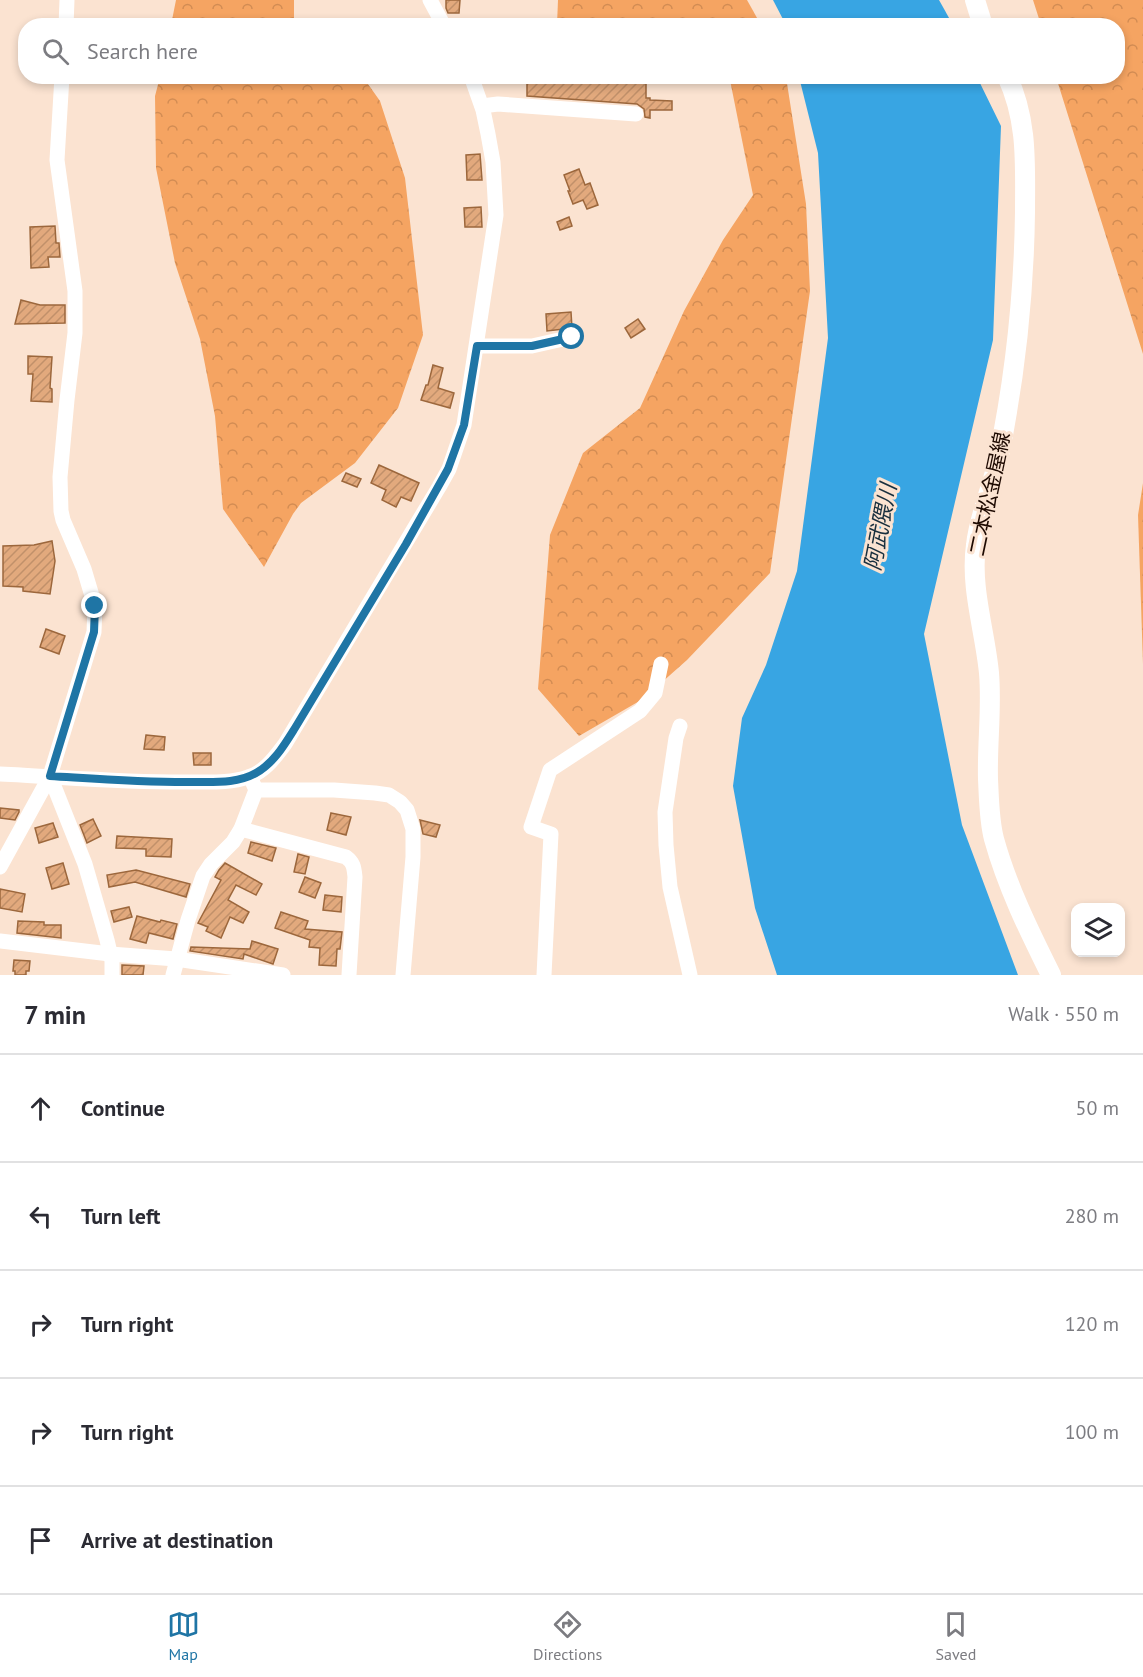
<!DOCTYPE html>
<html lang="en">
<head>
<meta charset="utf-8">
<style>
	body { margin:0; font-family:"PT Sans","Noto Sans JP",sans-serif; background:#f2f2f3; color:#2b2b33 }
	.controls { position:absolute; right:18px; bottom:18px; display:grid; overflow:hidden; border-radius:12px; box-shadow:0 3px 9px #0003 }
	.controls button { width:54px; height:54px; display:grid; place-items:center; padding:0; border:0; border-bottom:2px solid #e1e1e2; background:#fff; color:#2b2b33; font:30px sans-serif }
	.stop { position:absolute; width:18px; height:18px; margin:-14px; border:4px solid #1f75a5; border-radius:50%; background:#fff }
	.stop.end { background:#1f75a5; border-color:#fff; box-shadow:0 2px 6px #0008 }
	.list { margin:0; padding:0; list-style:none }
	h2 { display:flex; justify-content:space-between; align-items:center; height:78px; margin:0; padding:0 24px; font-size:26px }
	h2 small { font-size:20px; font-weight:400; color:#7c7c81 }
	.list li { display:grid; grid-template-columns:39px 1fr auto; gap:18px; align-items:center; box-sizing:border-box; height:108px; padding:0 24px; border-top:2px solid #e1e1e2 }
	.list b { display:block; font-size:22px; white-space:nowrap }
	.list em { font-size:20px; font-style:normal; color:#7c7c81 }
	.icon { flex:none; width:33px; height:33px; fill:none; stroke:currentColor; stroke-width:2; stroke-linecap:round; stroke-linejoin:round }
	.map { position:relative; flex:none; width:1143px; height:975px; overflow:hidden }
	.search { position:absolute; background:#fff; box-shadow:0 3px 9px #0003; left:18px; right:18px; top:18px; height:66px; display:flex; align-items:center; gap:15px; box-sizing:border-box; padding:0 21px; border-radius:24px; color:#7c7c81; font-size:22px }
	.sheet { height:618px; background:#fff }
	nav { display:flex; justify-content:space-around; align-items:center; box-sizing:border-box; height:84px; border-top:2px solid #e1e1e2; background:#fff; font-size:16px; color:#7c7c81 }
	nav a { display:grid; justify-items:center; gap:3px }
	nav .on { color:#1f75a5 }
	.map>svg:first-child { display:block }
	.forest { fill:url(#forest-crowns) }
	.water { fill:#38a5e3 }
	.building { fill:url(#building-hatch); stroke:#9c673c; stroke-width:1.5 }
	.lines { fill:none; stroke-linecap:round; stroke-linejoin:round }
	.minor { stroke:#fff; stroke-width:15 }
	.major { stroke:#fff; stroke-width:20 }
	.route { stroke:#1f75a5; stroke-width:8 }
	.labels { text-anchor:middle; stroke-width:6; stroke-linejoin:round; paint-order:stroke }
	.street-label { font-size:21px; fill:#1d0900; stroke:#fbe3d1 }
	.water-label { font-size:22px; font-style:italic; fill:#182f3e; stroke:#fbe3d1 }
</style>
</head>
<body>
<div class="map">
<svg width="1143" height="975" viewBox="0 0 1143 975">
	<defs>
		<pattern id="forest-crowns" width="20" height="18" patternUnits="userSpaceOnUse" patternTransform="scale(1.5)"><rect width="20" height="18" fill="#f5a462"/><path d="M2 6a3 3 0 1 1 6 0M12 15a3 3 0 1 1 6 0" fill="none" stroke="#d28c53"/></pattern>
		<pattern id="building-hatch" width="6" height="6" patternUnits="userSpaceOnUse" patternTransform="scale(1.5)"><rect width="6" height="6" fill="#e2a97d"/><path d="M-1 1l2-2M0 6l6-6M5 7l2-2" fill="none" stroke="#c1906a"/></pattern>
	</defs>
	<rect width="100%" height="100%" fill="#fbe3d1"/>
	<g class="forest">
		<polygon points="176,0 294,0 294,21 301,25 171,25"/>
		<polygon points="558,0 747,0 761,25 557,25"/>
		<polygon points="1033,0 1143,0 1143,354 1056,77 1118,76 1118,26 1041,25"/>
		<polygon points="363,77 380,101 405,178 423,335 398,408 355,463 301,503 293,514 264,567 223,509 215,416 200,339 175,263 156,168 155,96 160,77"/>
		<polygon points="724,77 786,77 806,204 810,291 770,573 687,660 643,699 579,736 538,689 550,535 583,453 640,408 684,311 723,240 753,195 730,80"/>
		<polygon points="1143,483 1143,664 1138,515"/>
	</g>
	<g class="water">
		<polygon points="773,0 939,0 953,25 786,25"/>
		<polygon points="799,77 977,77 1001,126 993,340 924,634 962,825 1018,975 777,975 755,908 733,786 742,718 766,665 797,571 828,338 818,153"/>
	</g>
	<g class="building">
		<polygon points="446,0 460,0 459,13 448,13 446,8"/>
		<polygon points="527,76 646,76 646,98 650,98 650,100 672,101 672,110 650,110 650,118 645,117 644,109 637,104 527,96"/>
		<polygon points="480,154 482,180 467,180 466,155"/>
		<polygon points="579,169 585,185 590,183 598,205 587,209 583,200 573,204 568,191 570,191 564,175"/>
		<polygon points="481,207 482,227 465,227 464,208"/>
		<polygon points="569,217 572,226 560,230 557,222"/>
		<polygon points="55,226 56,243 59,243 60,257 48,257 49,267 31,268 30,227"/>
		<polygon points="21,300 40,305 65,305 65,323 15,324"/>
		<polygon points="571,312 572,328 547,331 546,314"/>
		<polygon points="638,319 645,329 631,338 625,328"/>
		<polygon points="28,356 52,357 50,388 52,389 52,402 31,401 33,374 28,374"/>
		<polygon points="433,365 443,368 438,388 454,393 450,408 421,400 426,385 428,385"/>
		<polygon points="379,465 419,483 411,501 401,497 396,507 382,500 386,490 371,483"/>
		<polygon points="346,473 361,479 357,487 342,481"/>
		<polygon points="52,541 55,561 50,594 23,591 23,587 3,586 3,546 34,545"/>
		<polygon points="46,629 65,636 59,654 40,647"/>
		<polygon points="146,735 165,737 164,750 144,749"/>
		<polygon points="193,753 211,753 211,765 194,765"/>
		<polygon points="0,808 19,810 19,812 15,820 0,818"/>
		<polygon points="331,813 351,817 346,835 327,830"/>
		<polygon points="93,819 101,836 87,843 80,825"/>
		<polygon points="420,820 440,825 436,837 423,834"/>
		<polygon points="53,823 58,837 39,843 35,828"/>
		<polygon points="117,836 172,839 171,857 146,856 146,849 116,848"/>
		<polygon points="251,842 276,848 272,861 248,853"/>
		<polygon points="298,854 309,857 305,874 294,872"/>
		<polygon points="63,863 69,884 52,889 46,868"/>
		<polygon points="225,863 262,884 256,895 236,885 228,900 249,912 243,923 230,917 221,938 206,931 208,927 198,923 221,880 215,877 219,870"/>
		<polygon points="136,870 190,884 186,897 135,882 109,887 107,875"/>
		<polygon points="305,877 321,883 315,898 299,892"/>
		<polygon points="0,889 25,894 22,912 0,908"/>
		<polygon points="325,895 342,897 341,912 323,910"/>
		<polygon points="129,907 132,917 114,922 111,911"/>
		<polygon points="281,912 308,921 305,929 342,932 340,949 337,949 336,966 319,965 320,948 309,947 310,940 275,928"/>
		<polygon points="137,916 160,922 161,920 177,924 173,939 149,933 146,943 130,939"/>
		<polygon points="18,921 44,922 44,925 61,925 61,938 17,933"/>
		<polygon points="252,941 278,949 273,964 244,954 243,959 190,951 191,947 250,949"/>
		<polygon points="14,960 30,961 29,971 26,971 26,975 15,975 15,971 13,971"/>
		<polygon points="122,965 144,966 143,975 122,975"/>
	</g>
	<g class="lines">
		<g class="minor">
			<polyline points="430,0 444,26"/>
			<polyline points="66,26 67,0"/>
			<polyline points="482,106 498,104 636,114"/>
			<polyline points="477,346 532,346 572,337"/>
			<polyline points="680,726 676,738 665,812 666,845 670,887 690,975"/>
			<path d="M0,774c64,3 129,9 193,8 19,0 38,1 55,-5 17,-5 27,-20 37,-33l154,-257 10,-18 15,-44 32,-210 -3,-53 -5,-28 -5,-24 -12,-34"/>
			<polyline points="50,776 85,864 107,940 112,961 112,975"/>
			<polyline points="256,790 334,790 375,793 389,795 400,802 407,810 413,829 413,857 403,975"/>
			<path d="M241,829l105,28c8,6 8,11 9,20l-6,98"/>
			<polyline points="0,867 50,776 94,632 95,606 84,569 63,520 61,511 60,477 67,400 75,333 75,291 57,160 62,76"/>
			<polyline points="0,941 110,954 176,959 283,975"/>
			<polyline points="173,975 188,920 203,876 211,864 233,842 241,829 256,790 252,781"/>
			<polyline points="544,975 551,834 531,827 550,770 640,711 655,693 661,664"/>
		</g>
		<g class="major">
			<polyline points="975,0 983,26"/>
			<path d="M1007,76c21,45 18,88 18,136 -1,83 -10,166 -27,248 -6,28 -19,56 -22,85 -6,42 9,86 13,128 3,35 -2,71 -1,106 1,19 1,41 6,60 13,47 35,92 57,136"/>
		</g>
	</g>
	<g class="lines">
		<path class="route" d="M95,606l-1,26 -44,144c49,3 98,7 148,6 19,0 41,1 58,-9 18,-10 29,-29 39,-45l111,-184 42,-75 16,-44 13,-79h55l40,-9"/>
	</g>
	<g class="labels">
		<g class="street-label">
			<text transform="translate(990 494) rotate(-78)" y="7">二本松金屋線</text>
		</g>
		<g class="water-label">
			<text transform="translate(880 527) rotate(-79)" y="8">阿武隈川</text>
		</g>
	</g>
</svg>
<div class="controls">
<button><svg class="icon" aria-label="layers" viewBox="0 0 24 24"><path d="M12 4l9 5-9 5-9-5zM3 14l9 5 9-5"/></svg></button>
</div>
<div class="stop" style="left:572px;top:337px"></div>
<div class="stop end" style="left:95px;top:606px"></div>
<div class="search"><svg class="icon" aria-label="search" viewBox="0 0 24 24"><circle cx="10" cy="10" r="6"/><path d="M15 15l6 6"/></svg>Search here</div>
</div>
<section class="sheet">
<h2>7 min<small>Walk · 550 m</small></h2>
<ul class="list">
<li><svg class="icon" aria-label="ahead" viewBox="0 0 24 24"><path d="M12 20V5M6 11l6-6 6 6"/></svg><div><b>Continue</b></div><em>50 m</em></li>
<li><svg class="icon" aria-label="left" viewBox="0 0 24 24"><path d="M17 20v-9H6M10 6l-5 5 5 5"/></svg><div><b>Turn left</b></div><em>280 m</em></li>
<li><svg class="icon" aria-label="right" viewBox="0 0 24 24"><path d="M7 20v-9h11M14 6l5 5-5 5"/></svg><div><b>Turn right</b></div><em>120 m</em></li>
<li><svg class="icon" aria-label="right" viewBox="0 0 24 24"><path d="M7 20v-9h11M14 6l5 5-5 5"/></svg><div><b>Turn right</b></div><em>100 m</em></li>
<li><svg class="icon" aria-label="arrive" viewBox="0 0 24 24"><path d="M6 21V4h12l-3 4 3 4H6"/></svg><div><b>Arrive at destination</b></div></li>
</ul>
</section>
<nav>
<a class="on"><svg class="icon" aria-label="map" viewBox="0 0 24 24"><path d="M3 6l6-2 6 2 6-2v14l-6 2-6-2-6 2zM9 4v14M15 6v14"/></svg>Map</a>
<a><svg class="icon" aria-label="directions" viewBox="0 0 24 24"><path d="M12 3l9 9-9 9-9-9zM9 14v-3h6M13 9l2 2-2 2"/></svg>Directions</a>
<a><svg class="icon" aria-label="saved" viewBox="0 0 24 24"><path d="M7 4h10v16l-5-4-5 4z"/></svg>Saved</a>
</nav>
</body>
</html>
